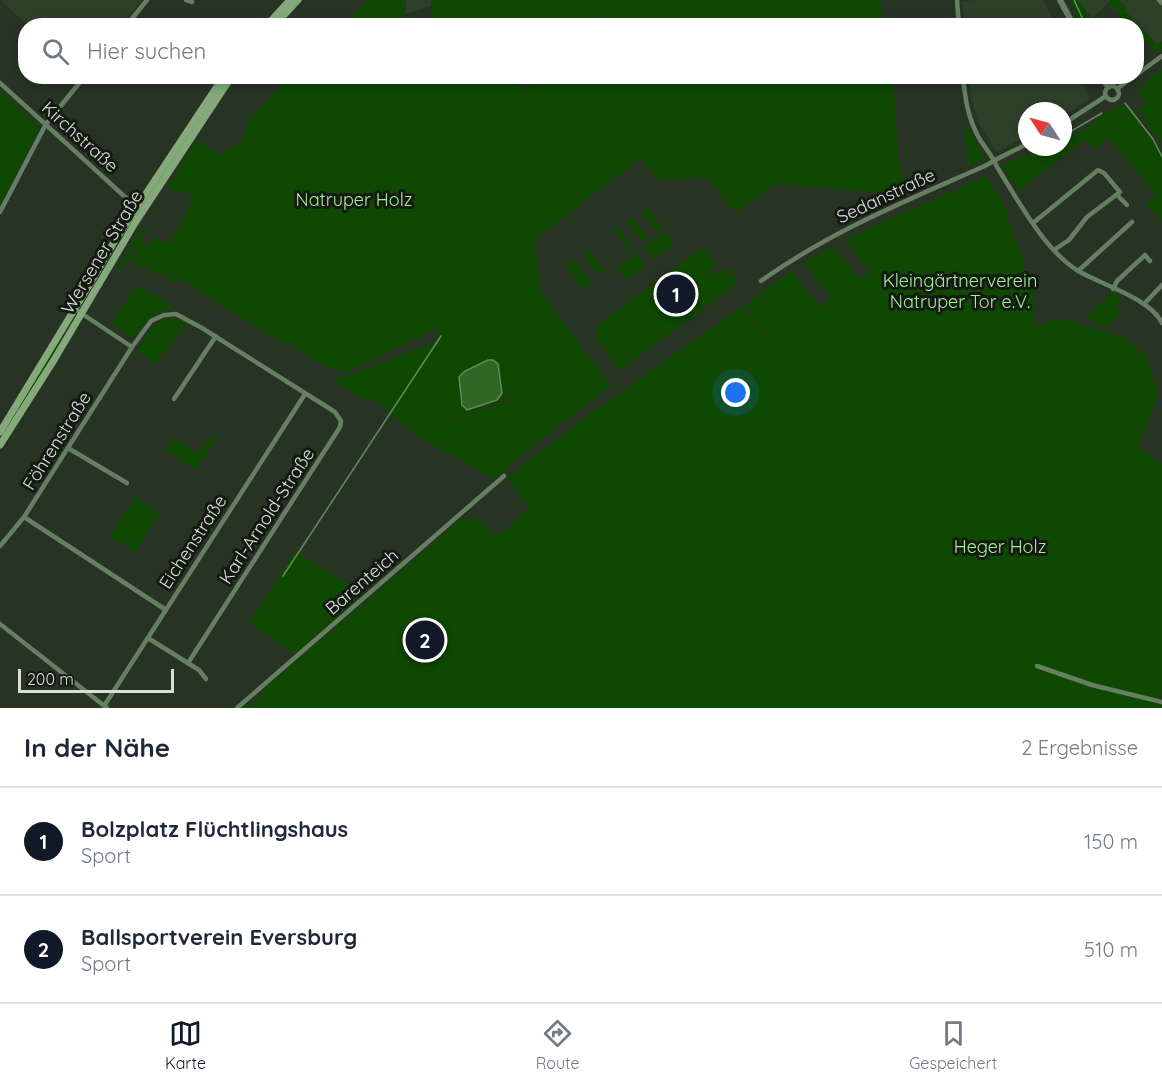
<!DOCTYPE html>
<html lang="de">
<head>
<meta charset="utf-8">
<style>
	body { margin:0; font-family:Quicksand,sans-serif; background:#f2f2f3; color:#1f2937 }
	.compass { position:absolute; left:1018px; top:102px; width:54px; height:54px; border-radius:50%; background:#fff; box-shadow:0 3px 9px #0003; rotate:306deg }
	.scale { position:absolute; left:18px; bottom:15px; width:156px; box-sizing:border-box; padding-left:6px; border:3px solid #d8e0d6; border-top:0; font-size:16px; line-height:21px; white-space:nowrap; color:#d8e0d6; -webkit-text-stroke:4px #141913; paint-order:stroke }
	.you { position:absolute; left:736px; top:393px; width:21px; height:21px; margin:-15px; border:4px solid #fff; border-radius:50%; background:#1a73e8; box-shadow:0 0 0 9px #1a73e833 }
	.badge { display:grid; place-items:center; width:39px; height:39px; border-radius:50%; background:#111827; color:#fff; font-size:20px; font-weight:700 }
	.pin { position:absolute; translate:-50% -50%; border:3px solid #fff; box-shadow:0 2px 6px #0006 }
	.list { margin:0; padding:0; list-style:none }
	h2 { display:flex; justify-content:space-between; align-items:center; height:78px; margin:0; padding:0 24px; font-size:26px }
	h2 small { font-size:20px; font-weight:400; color:#747a83 }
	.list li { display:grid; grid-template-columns:39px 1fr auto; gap:18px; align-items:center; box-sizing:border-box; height:108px; padding:0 24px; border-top:2px solid #e0e1e3 }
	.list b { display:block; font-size:22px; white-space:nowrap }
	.list p { margin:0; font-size:20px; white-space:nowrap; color:#747a83 }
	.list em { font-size:20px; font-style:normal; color:#747a83 }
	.icon { flex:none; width:33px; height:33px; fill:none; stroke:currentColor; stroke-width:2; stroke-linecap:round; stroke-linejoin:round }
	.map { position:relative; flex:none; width:1162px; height:708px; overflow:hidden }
	.search { position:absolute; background:#fff; box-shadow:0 3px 9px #0003; left:18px; right:18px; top:18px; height:66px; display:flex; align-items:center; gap:15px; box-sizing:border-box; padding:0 21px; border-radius:24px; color:#747a83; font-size:22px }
	.sheet { height:294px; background:#fff }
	nav { display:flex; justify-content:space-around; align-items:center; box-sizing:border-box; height:84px; border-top:2px solid #e0e1e3; background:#fff; font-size:16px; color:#747a83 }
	nav a { display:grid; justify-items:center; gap:3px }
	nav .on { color:#111827 }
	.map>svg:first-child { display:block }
	.built { fill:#2e3f2a }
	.green { fill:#0f4800; fill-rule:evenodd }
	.water { fill:#316725; stroke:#638b5a; stroke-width:1.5 }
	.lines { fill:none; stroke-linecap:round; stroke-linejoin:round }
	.stream { stroke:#638b5a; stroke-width:1.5 }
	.minor { stroke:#667e61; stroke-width:4.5 }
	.tertiary { stroke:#667e61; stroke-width:6 }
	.secondary { stroke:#84aa7c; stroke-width:7 }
	.labels { text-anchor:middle; stroke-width:6; stroke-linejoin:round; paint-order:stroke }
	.street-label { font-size:18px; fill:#d8e0d6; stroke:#141913 }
	.park-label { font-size:18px; fill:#a3ef93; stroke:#141913 }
</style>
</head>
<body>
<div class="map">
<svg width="1162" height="708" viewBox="0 0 1162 708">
	<rect width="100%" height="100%" fill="#273424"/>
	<g class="built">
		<polygon points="0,0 142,0 121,25 29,26"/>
		<polygon points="406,0 432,0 431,6 405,14"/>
		<polygon points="974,0 1043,0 1056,25 964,25 962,2"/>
		<polygon points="1077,0 1111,0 1092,19"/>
		<polygon points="1119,0 1162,0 1162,41 1158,45 1125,11 1127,8"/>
		<polygon points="969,77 1080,77 1090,99 1063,116 1063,111 1027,111 1027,136 996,152 978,122 971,98"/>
	</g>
	<g class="green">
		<polygon points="368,0 405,0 402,25 343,25"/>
		<polygon points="432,0 880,0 885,25 601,26 600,16 555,26 413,25 431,20"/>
		<polygon points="1069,0 1077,0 1098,25 1081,25"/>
		<polygon points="1111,0 1119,0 1127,9 1125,11 1157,45 1162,41 1162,48 1157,52 1137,33 1136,26 1129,25 1108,3"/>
		<polygon points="599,18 600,25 562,25"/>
		<polygon points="1162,68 1162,144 1138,110 1147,101 1137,92"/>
		<path d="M569,76l324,1 5,80 9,36 -5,2 -126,-11 -41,29 -26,-35c-17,-1 -34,4 -51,1l-17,-21 -107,82 7,53 70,93 -61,46 -56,47 -73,-41 -29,-22 -7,-9 -8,-5 -16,-4 -25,-15 1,-4 12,-3 90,-36 -5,-33 2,22 -89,43h-9l-12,-5 -31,-19v-6l-11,3 -105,-67 -3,5 -11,-7 3,-5 -2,-2 -5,8 -11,-7 5,-8 -2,-1 -7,9 -15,-10 6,-9 -4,-3 -3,4 2,2 -11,16 -4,-2 24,-40h6l-7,12 9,5 6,-8 12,7c12,-15 21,-30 25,-49l-8,-4 -5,2 -12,-7 13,-16 -1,-2 17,-28 22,15 24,-13 7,-23 42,-42h227l2,13zM514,391l2,6 -61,23 1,-2 59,-23z"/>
		<polygon points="0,90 40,127 0,205"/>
		<polygon points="1125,105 1152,139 1162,159 1162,222 1146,203 1156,195 1109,138 1095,149 1084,140 1018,191 1002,165 1046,147 1063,147 1063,140 1085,130 1107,112"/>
		<polygon points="964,120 984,157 982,161 968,167"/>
		<path d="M986,176l16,24 31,90 2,37 22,-9 67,19 21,18 13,39 -20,53 24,18v224l-7,14 7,2v3h-922l4,-3h6l10,-8 5,-9 200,-172 7,5 6,-4 18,20 34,-30 -23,-28c75,-63 157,-116 236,-173l41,56 -39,-57 46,-34 29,36 12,-9 -28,-36 29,-16 27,33 10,-7 -24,-33zM965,373l-38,26 -145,114 145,-115z"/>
		<polygon points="648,208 663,228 657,233 642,213"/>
		<polygon points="631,217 648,239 643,242 626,220"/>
		<polygon points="617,227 634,250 631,253 613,230"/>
		<polygon points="665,232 674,244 654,259 645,246"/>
		<polygon points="704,247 716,264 709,270 714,276 726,268 738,283 620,370 595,335 598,332 595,327"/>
		<polygon points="589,250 604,271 599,275 583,254"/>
		<polygon points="637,253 646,266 626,280 617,267"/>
		<polygon points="574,260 592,283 583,289 566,266"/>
		<path d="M137,288h3l27,14 4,8c-18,2 -26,11 -36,26l-5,1 -19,-13 21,-32z"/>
		<polygon points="1112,292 1123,298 1116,305 1122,311 1105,328 1086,318"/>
		<polygon points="165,318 178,319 186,323 155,364 137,352 152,328"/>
		<polygon points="60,337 64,339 5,430"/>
		<polygon points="213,435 217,437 197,468 194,469 165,450 173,438 196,452 207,443"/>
		<polygon points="135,497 159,513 135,552 110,536"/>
		<polygon points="296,551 363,594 295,654 249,623"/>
	</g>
	<polygon class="water" points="488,360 493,360 498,364 502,393 497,400 467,410 462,405 459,377 465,371"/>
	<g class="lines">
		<g class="stream">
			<polyline points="1074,0 1086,26"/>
			<polyline points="1125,103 1153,139 1162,157"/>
			<polyline points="1063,136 1102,113"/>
			<polyline points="1032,151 1041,147"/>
			<polyline points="283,576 441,336"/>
		</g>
		<g class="minor">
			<polyline points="186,0 192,2"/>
			<polyline points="957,0 959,26"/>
			<polyline points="1159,0 1162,3"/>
			<polyline points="126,26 147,0"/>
			<polyline points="1136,75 1162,56"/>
			<path d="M963,76c2,23 5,42 16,62 6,10 14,18 18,29 21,33 48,85 83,105 23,13 71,27 82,51"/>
			<polyline points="0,83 124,196 139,207"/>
			<circle cx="1112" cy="93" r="7"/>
			<polyline points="1117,89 1134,76"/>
			<polyline points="1063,124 1106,96"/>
			<polyline points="1117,195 1127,205"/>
			<polyline points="0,212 46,124 85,76"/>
			<polyline points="1033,223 1098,170 1104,173 1120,192 1087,217 1069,240 1054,250"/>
			<polyline points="1078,271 1132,222"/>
			<path d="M761,281c70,-50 147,-81 226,-116 12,-8 27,-14 40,-21"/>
			<polyline points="1113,289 1117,281 1145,255 1150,261"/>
			<polyline points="1144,304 1162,285"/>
			<polyline points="75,309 132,347"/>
			<polyline points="174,399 216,336"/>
			<polyline points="68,448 127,483"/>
			<polyline points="24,517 166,610"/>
			<polyline points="0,546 24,517 132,347 151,321 164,315 176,314 202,328 335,412 341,421 340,427 188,663"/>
			<polyline points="0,624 107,708"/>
			<polyline points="148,638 199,670 206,679"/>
			<polyline points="1037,666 1092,685 1162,702"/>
			<polyline points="104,706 305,394"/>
			<polyline points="237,708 504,476"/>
		</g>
		<g class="tertiary">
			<polyline points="1060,0 1074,26"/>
			<polyline points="1101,76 1108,87"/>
		</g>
		<g class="secondary">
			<polyline points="266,26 290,0"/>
			<polyline points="274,26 298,0"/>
			<polyline points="0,432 91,282 114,242 224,76"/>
			<polyline points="0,445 54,360 135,223 232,76"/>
		</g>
	</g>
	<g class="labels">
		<g class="street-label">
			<text transform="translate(80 137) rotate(42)" y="6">Kirchstraße</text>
			<text transform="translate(886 196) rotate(-25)" y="6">Sedanstraße</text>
			<text transform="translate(102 252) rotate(-59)" y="6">Wersener Straße</text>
			<text transform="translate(57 441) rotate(-58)" y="6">Föhrenstraße</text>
			<text transform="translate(267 516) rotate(-57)" y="6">Karl-Arnold-Straße</text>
			<text transform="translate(193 542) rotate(-57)" y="6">Eichenstraße</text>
			<text transform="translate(362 582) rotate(-41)" y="6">Barenteich</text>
		</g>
		<g class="park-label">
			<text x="354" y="206">Natruper Holz</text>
			<text x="960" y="287">Kleingärtnerverein<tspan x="960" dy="21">Natruper Tor e.V.</tspan></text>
			<text x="1000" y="553">Heger Holz</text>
		</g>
	</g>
</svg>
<svg class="compass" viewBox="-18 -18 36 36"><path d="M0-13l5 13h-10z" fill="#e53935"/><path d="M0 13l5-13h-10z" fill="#747a83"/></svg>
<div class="scale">200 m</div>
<div class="you"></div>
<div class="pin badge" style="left:676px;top:294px">1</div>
<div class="pin badge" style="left:425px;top:640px">2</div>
<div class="search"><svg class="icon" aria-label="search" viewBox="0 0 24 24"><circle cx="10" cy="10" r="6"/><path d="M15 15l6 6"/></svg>Hier suchen</div>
</div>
<section class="sheet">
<h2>In der Nähe<small>2 Ergebnisse</small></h2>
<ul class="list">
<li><span class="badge">1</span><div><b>Bolzplatz Flüchtlingshaus</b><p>Sport</p></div><em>150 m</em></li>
<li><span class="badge">2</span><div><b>Ballsportverein Eversburg</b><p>Sport</p></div><em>510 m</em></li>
</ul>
</section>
<nav>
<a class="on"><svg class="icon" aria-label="map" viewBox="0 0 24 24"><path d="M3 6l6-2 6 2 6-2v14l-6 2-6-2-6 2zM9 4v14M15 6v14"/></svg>Karte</a>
<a><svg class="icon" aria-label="directions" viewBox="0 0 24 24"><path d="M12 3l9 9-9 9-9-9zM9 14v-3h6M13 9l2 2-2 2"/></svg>Route</a>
<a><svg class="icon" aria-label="saved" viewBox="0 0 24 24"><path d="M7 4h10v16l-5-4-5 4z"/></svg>Gespeichert</a>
</nav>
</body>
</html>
